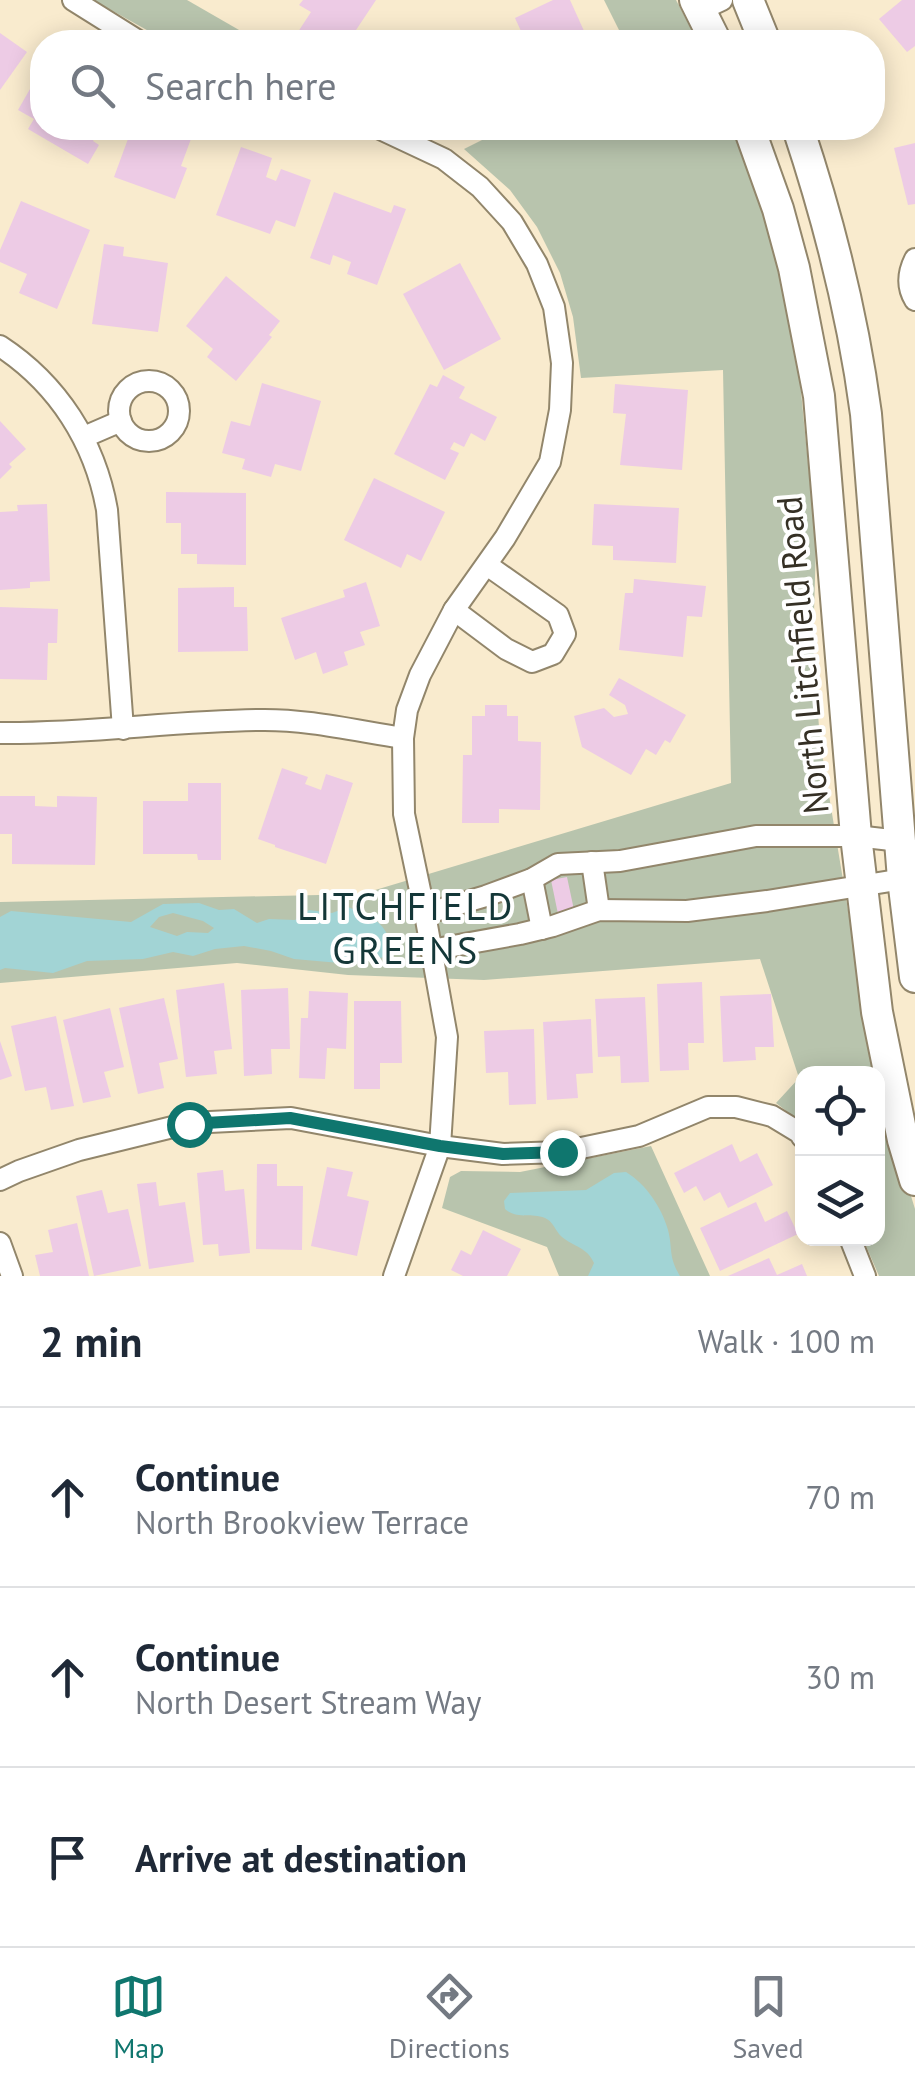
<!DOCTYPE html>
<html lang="en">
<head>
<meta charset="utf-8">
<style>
	body { margin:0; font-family:"PT Sans",sans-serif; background:#f2f2f3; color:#1f2937 }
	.controls { position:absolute; right:30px; bottom:30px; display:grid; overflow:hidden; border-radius:20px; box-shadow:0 5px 25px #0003 }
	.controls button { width:90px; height:90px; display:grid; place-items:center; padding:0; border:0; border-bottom:2px solid #e0e1e3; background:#fff; color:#1f2937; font:50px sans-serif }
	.stop { position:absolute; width:30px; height:30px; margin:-22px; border:8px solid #0f766e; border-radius:50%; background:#fff }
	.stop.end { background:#0f766e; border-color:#fff; box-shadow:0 2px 10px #0008 }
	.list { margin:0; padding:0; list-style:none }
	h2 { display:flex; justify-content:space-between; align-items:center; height:130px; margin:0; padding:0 40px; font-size:42px }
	h2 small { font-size:32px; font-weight:400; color:#747a83 }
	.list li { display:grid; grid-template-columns:65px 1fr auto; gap:30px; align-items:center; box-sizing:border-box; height:180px; padding:0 40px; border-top:2px solid #e0e1e3 }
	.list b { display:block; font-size:38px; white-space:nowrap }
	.list p { margin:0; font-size:32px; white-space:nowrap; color:#747a83 }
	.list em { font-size:32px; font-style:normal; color:#747a83 }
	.icon { flex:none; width:55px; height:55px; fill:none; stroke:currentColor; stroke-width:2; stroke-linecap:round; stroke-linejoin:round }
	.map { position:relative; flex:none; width:915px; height:1276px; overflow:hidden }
	.search { position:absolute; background:#fff; box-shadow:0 5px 25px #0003; left:30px; right:30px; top:30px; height:110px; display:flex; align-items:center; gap:25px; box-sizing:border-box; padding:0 35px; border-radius:40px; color:#747a83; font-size:38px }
	.sheet { height:670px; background:#fff }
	nav { display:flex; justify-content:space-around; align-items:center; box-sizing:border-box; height:140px; border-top:2px solid #e0e1e3; background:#fff; font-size:28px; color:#747a83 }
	nav a { display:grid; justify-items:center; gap:5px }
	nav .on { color:#0f766e }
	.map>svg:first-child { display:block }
	.green { fill:#b8c4ad }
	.water { fill:#a2d4d5; fill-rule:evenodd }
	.building { fill:#edcbe5 }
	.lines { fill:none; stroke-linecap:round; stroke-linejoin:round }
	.minor-casing { stroke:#92866b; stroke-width:24 }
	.secondary-casing { stroke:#92866b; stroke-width:34 }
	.minor { stroke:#fff; stroke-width:20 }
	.secondary { stroke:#fff; stroke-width:30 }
	.route { stroke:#0f766e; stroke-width:12 }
	.labels { text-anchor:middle; stroke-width:8; stroke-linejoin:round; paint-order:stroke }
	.street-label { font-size:35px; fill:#353025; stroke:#fff }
	.neighbourhood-label { font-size:38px; letter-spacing:2.5px; fill:#143738; stroke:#fff }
</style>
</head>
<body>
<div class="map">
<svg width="915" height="1276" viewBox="0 0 915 1276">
	<rect width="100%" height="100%" fill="#f9ebce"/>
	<g class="green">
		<polygon points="93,0 187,0 260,42 175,42 154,34"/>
		<polygon points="604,0 676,0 698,42 625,42"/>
		<polygon points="506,128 734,128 774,244 798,361 816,545 813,645 820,741 875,1073 802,1074 802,1123 776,1103 799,1078 760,959 484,980 348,975 237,963 0,983 0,902 362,894 731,783 723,370 581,378 573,317 560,273 537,227 510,190 464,149"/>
		<polygon points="878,1088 915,1209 915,1276 879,1276 863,1239 878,1238"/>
		<polygon points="651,1146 710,1276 559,1276 547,1247 442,1208 450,1177 461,1171 520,1172"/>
	</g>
	<g class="water">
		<path d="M199,903l20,7 15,-1 23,14 12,-4 26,1 14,-10 23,3 16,-6c22,10 36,12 43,38l-7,12 -33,7 -57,-5 -23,-8 -27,-5 -29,3 -22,7 -20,-4 -30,7 -56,2 -34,12 -48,-5 -5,2v-53l11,-6 120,11 32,-18zM173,913l30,8 11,7 -6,5 -21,-1 -10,4 -27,-9 9,-10z"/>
		<path d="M626,1172c20,12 36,36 42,58 5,19 0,26 12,46h-92l6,-13c-7,-16 -20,-16 -32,-26 -7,-6 -8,-15 -17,-19 -15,-6 -27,2 -40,-9l-1,-8 6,-8 76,-3 28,-17z"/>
	</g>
	<g class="building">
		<polygon points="303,0 376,0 348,42 314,42 298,32 311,12 299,5"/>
		<polygon points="553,0 570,0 589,42 526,42 515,18"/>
		<polygon points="902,0 915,0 915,46 907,52 879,19"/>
		<polygon points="0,33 27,52 0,90"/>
		<polygon points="42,68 42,128 101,128 93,141 99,145 88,164 28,129 34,119 18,110"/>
		<polygon points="132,128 152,128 164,132 165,128 195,128 181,166 187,168 175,199 114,177"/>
		<polygon points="915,143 915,204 908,205 894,148"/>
		<polygon points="241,147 272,158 266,177 276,181 281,169 311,180 295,227 276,220 270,234 216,215"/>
		<polygon points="334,192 391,213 394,205 406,209 377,285 347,274 351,262 333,255 330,265 310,258"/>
		<polygon points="21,201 90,230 57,309 19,293 27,274 0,262 0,250"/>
		<polygon points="104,244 124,247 123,256 168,263 158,332 92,324"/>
		<polygon points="460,263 501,339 444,370 403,294"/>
		<polygon points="226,276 280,321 269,335 272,337 236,381 207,357 213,349 186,326"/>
		<polygon points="443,375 465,387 459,398 497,417 485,441 471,433 464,447 454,442 450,449 459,453 445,480 394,454 430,384 437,387"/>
		<polygon points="262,383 321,401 301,471 275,464 271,477 242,469 245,459 222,453 231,421 250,426"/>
		<polygon points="615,384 688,390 682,470 620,465 626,414 613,413"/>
		<polygon points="0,421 26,449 9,464 12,467 0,479"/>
		<polygon points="374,478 445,512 421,561 407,554 401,568 344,540"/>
		<polygon points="166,492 246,493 246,565 197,564 197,554 181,554 181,523 166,523"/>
		<polygon points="47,504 50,581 30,582 30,588 0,590 0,512 18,511 17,505"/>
		<polygon points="594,504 679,508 676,563 613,560 613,546 592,545"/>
		<polygon points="634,579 706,586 702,617 687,616 683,657 619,650 625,593 633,593"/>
		<polygon points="366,582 380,626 360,632 365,645 344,652 348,665 323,674 316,652 295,660 281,618 345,597 343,590"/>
		<polygon points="234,587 234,607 247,607 248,651 178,652 178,588"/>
		<polygon points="0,607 58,609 57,643 48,643 47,680 0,679"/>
		<polygon points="619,678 686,715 670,743 665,740 656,755 646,749 631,775 582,747 574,716 604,708 614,717 628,714 625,705 609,695"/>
		<polygon points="485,705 507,705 507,716 518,716 518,741 541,742 540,810 499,809 499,823 462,823 463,755 472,755 472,716 485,716"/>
		<polygon points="282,768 308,777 305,784 321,790 326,774 353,783 326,864 275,847 275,845 258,839"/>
		<polygon points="188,783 221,783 221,860 198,860 197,854 143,854 143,801 188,801"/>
		<polygon points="0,796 35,796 35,806 57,807 57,796 97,797 95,865 12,864 12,834 0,834"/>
		<polygon points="567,877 574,910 558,914 551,880"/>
		<polygon points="702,982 704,1043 688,1043 689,1070 660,1071 657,984"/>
		<polygon points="224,983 232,1049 214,1051 217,1074 186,1077 176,990"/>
		<polygon points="288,988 290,1049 271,1049 272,1074 244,1076 241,990"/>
		<polygon points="309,991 348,993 346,1049 327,1048 325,1079 299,1078 301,1018 308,1018"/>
		<polygon points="771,994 774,1047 755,1047 756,1060 723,1062 720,996"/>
		<polygon points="645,997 649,1082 621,1083 620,1056 598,1057 595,999"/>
		<polygon points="164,998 178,1059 159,1063 164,1088 138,1094 119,1008"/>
		<polygon points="354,1001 401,1001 402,1063 380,1063 380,1089 354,1089"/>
		<polygon points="110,1008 124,1067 104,1072 111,1097 83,1103 63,1020"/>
		<polygon points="56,1016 74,1106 51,1110 46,1087 25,1091 11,1026"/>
		<polygon points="591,1019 593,1073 576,1074 578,1098 547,1100 543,1022"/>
		<polygon points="534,1029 536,1104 509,1105 508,1072 486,1073 484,1031"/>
		<polygon points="0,1041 12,1076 0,1080"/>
		<polygon points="732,1144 740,1162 757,1153 773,1185 728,1208 720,1192 704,1201 696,1186 684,1193 674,1173"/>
		<polygon points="257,1164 277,1164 277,1186 303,1186 302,1250 256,1249"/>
		<polygon points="327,1167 353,1172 347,1196 369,1201 357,1256 311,1246"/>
		<polygon points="223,1170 225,1191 244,1189 250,1253 219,1256 218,1244 203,1245 197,1173"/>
		<polygon points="156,1182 159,1206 185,1202 194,1262 149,1269 137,1184"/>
		<polygon points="102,1190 108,1213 128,1209 141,1266 94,1276 76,1196"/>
		<polygon points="756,1202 765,1222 787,1211 798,1234 720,1271 700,1228"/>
		<polygon points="77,1223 89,1276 40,1276 35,1255 53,1252 48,1230"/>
		<polygon points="483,1230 521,1249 507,1276 463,1276 451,1270 461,1250 471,1255"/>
		<polygon points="769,1258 777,1275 802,1264 807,1276 728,1276"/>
	</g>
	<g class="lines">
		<defs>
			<g id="minor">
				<polyline points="73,0 140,42"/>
				<polyline points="701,10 722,0"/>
				<polyline points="378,128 444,159 480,187 512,222 537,264 554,307 562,363 560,410 550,462 505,538 454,610 420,675 407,710 403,738 404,814 425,914 447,1037 440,1146 394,1276"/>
				<path d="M915,259c-7,14 -8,28 0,41"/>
				<path d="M0,346c58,38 95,96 107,164l16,219"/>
				<circle cx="149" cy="411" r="30"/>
				<polyline points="84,437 121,421"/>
				<polyline points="454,610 506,649 532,662 553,654 565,634 558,615 487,565"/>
				<path d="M0,733c87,1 173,-12 259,-13 49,-1 97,11 144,18"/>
				<polyline points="592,862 599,910"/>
				<polyline points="532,879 542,929"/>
				<polyline points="425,914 486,896 532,879 558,864 620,861 756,836 856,836 900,841"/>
				<polyline points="431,950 520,934 553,926 599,910 687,911 767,901 903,879"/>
				<polyline points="0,1180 19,1171 79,1150 189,1123 291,1118 440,1146 503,1154 562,1152 639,1136 708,1107 736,1107 772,1116 800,1133 802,1137"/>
				<polyline points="850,1238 865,1276"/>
				<polyline points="0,1243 12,1276"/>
			</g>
			<g id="secondary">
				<polyline points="695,0 716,42"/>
				<polyline points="748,0 765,42"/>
				<polyline points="749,128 778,209 794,268 819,396 856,836 877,1012 903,1140 915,1180"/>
				<path d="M798,128c31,93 55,188 68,286l37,465 12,98"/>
			</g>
		</defs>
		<use href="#minor" class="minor-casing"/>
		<use href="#secondary" class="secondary-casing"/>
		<use href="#minor" class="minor"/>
		<use href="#secondary" class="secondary"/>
	</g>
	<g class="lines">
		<polyline class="route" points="189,1124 290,1118 440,1146 503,1154 562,1152"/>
	</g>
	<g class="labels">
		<g class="street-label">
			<text transform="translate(803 655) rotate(-95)" y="12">North Litchfield Road</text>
		</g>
		<g class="neighbourhood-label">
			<text x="406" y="920">LITCHFIELD<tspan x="406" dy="44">GREENS</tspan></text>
		</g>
	</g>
</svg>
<div class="controls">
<button><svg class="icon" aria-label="locate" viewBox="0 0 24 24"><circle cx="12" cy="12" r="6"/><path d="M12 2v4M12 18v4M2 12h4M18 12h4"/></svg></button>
<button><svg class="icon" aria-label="layers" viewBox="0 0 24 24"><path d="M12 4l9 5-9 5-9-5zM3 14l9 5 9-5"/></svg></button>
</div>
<div class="stop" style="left:189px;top:1124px"></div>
<div class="stop end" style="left:562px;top:1152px"></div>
<div class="search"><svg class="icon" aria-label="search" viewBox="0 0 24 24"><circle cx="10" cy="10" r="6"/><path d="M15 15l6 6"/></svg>Search here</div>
</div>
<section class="sheet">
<h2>2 min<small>Walk · 100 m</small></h2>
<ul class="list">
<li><svg class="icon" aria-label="ahead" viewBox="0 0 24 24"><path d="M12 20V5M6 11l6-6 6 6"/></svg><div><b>Continue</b><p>North Brookview Terrace</p></div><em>70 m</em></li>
<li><svg class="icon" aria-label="ahead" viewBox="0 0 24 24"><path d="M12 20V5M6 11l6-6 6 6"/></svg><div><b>Continue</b><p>North Desert Stream Way</p></div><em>30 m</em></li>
<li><svg class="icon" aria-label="arrive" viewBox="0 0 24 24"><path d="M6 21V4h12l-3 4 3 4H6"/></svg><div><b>Arrive at destination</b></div></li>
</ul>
</section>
<nav>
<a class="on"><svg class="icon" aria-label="map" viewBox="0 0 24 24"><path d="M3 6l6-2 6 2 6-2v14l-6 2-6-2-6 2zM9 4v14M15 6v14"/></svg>Map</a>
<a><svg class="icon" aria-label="directions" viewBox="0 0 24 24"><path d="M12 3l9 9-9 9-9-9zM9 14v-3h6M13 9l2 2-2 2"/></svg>Directions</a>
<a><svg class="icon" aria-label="saved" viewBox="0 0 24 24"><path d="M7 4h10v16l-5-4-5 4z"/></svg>Saved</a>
</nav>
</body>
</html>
